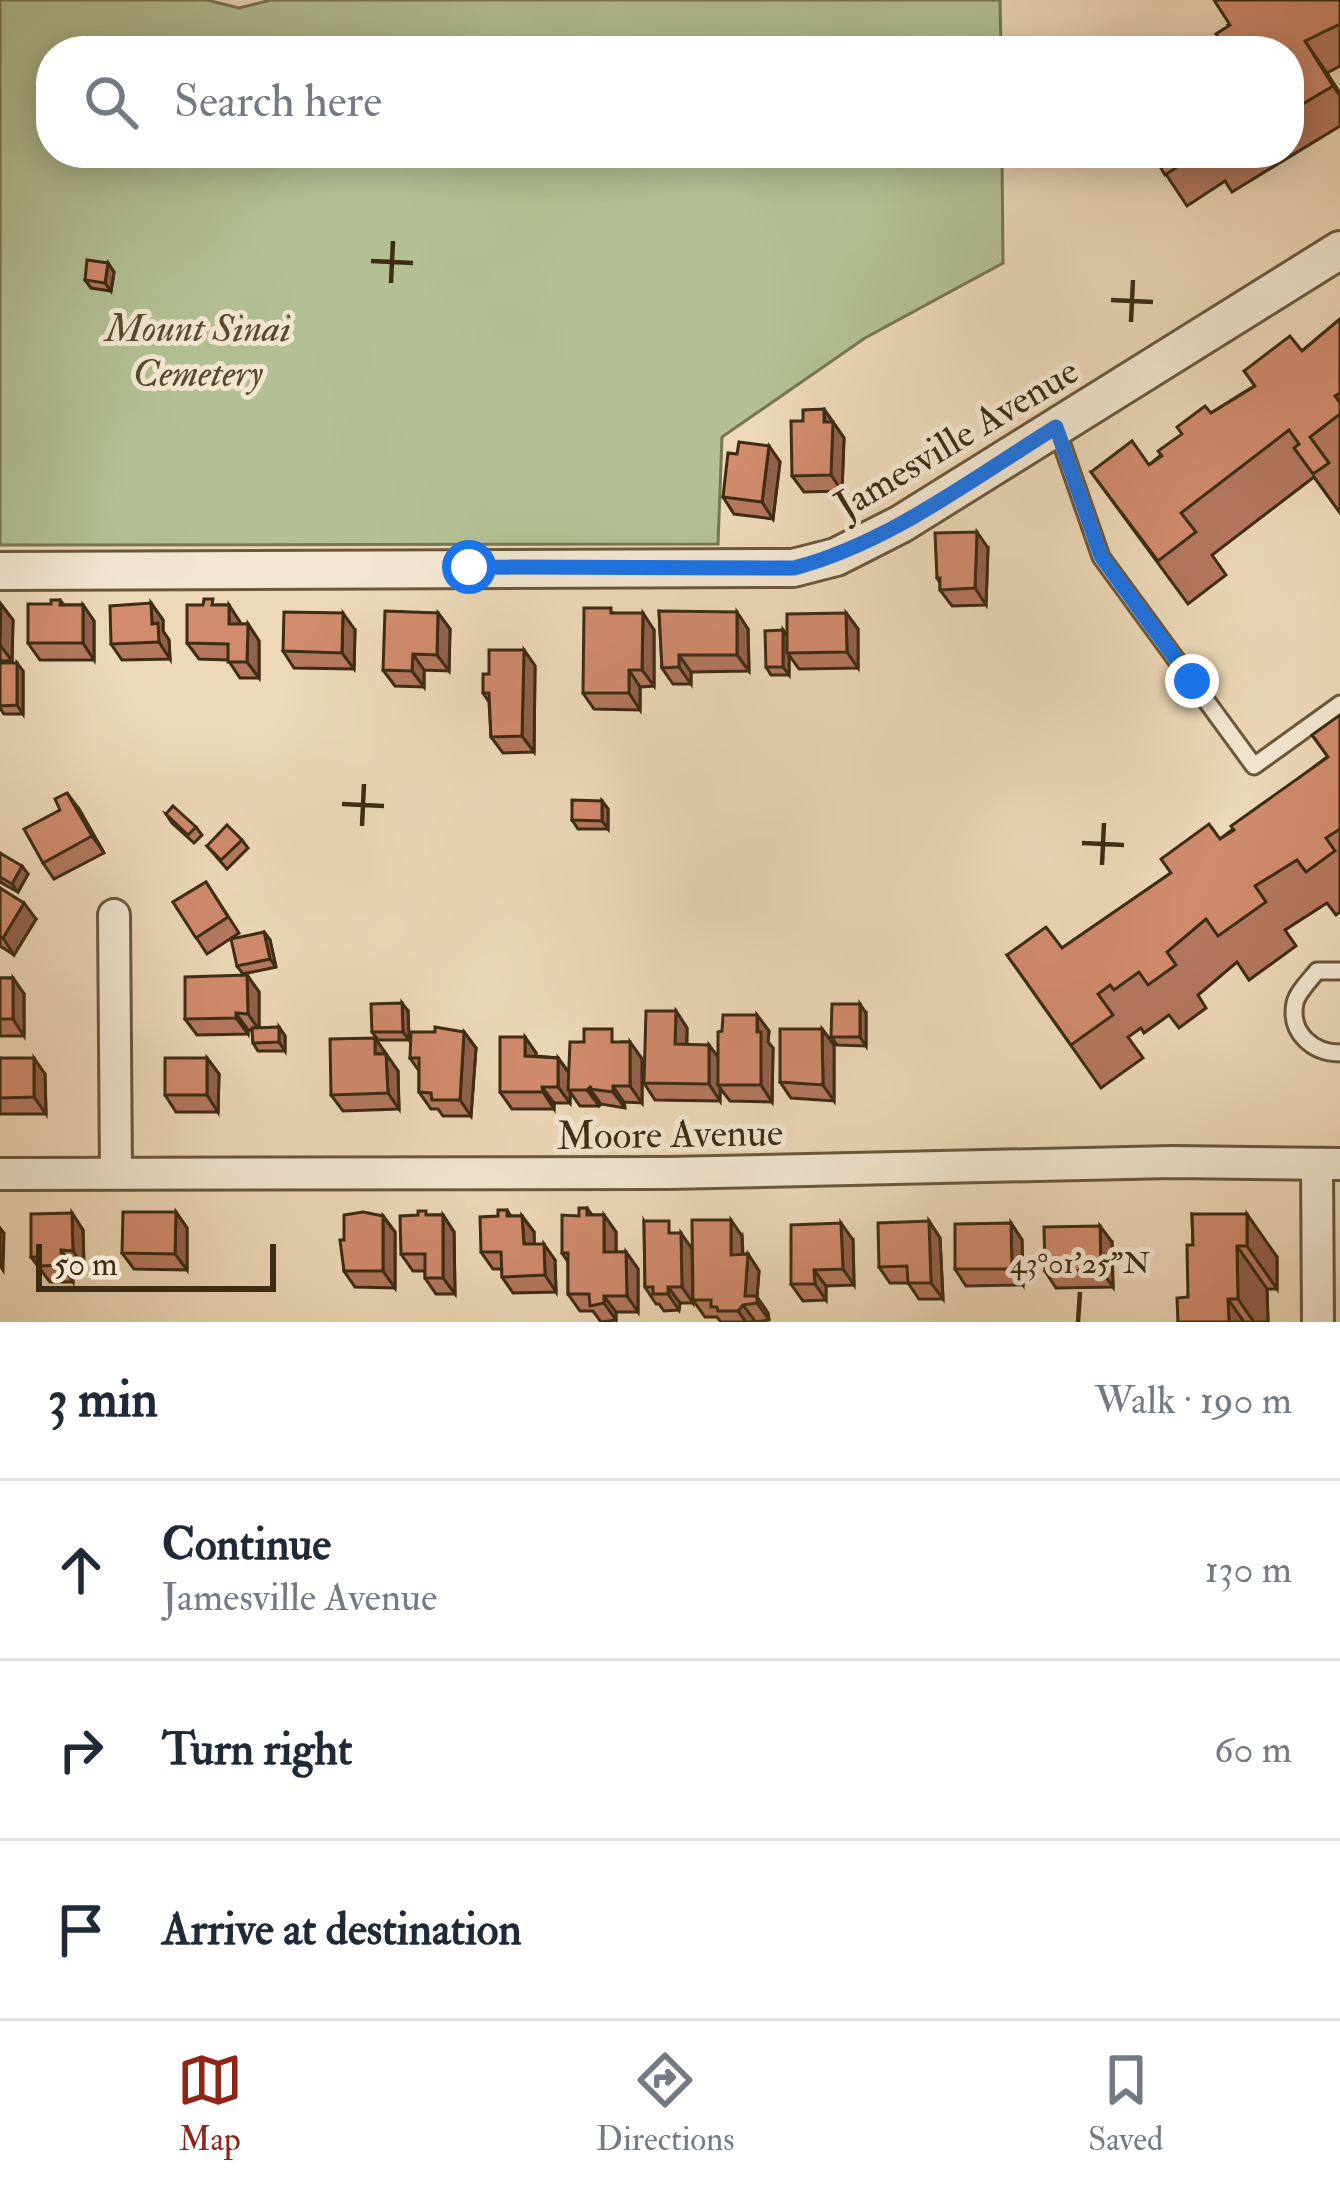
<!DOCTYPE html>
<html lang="en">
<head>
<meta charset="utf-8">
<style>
	body { margin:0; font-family:"IM FELL Double Pica",serif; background:#f6f6f7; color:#1f2937 }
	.scale { position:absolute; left:36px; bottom:30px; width:240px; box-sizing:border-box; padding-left:12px; border:6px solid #3e2c13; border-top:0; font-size:33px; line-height:42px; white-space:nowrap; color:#3e2c13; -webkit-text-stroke:9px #f3e6d0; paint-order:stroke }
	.stop { position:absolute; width:36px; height:36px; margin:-27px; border:9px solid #1a73e8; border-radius:50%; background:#fff }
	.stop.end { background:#1a73e8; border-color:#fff; box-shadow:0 3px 12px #0008 }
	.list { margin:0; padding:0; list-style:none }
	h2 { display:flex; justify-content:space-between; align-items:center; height:156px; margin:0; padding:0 48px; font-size:51px }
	h2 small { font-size:39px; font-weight:400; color:#747a83 }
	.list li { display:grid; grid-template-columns:78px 1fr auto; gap:36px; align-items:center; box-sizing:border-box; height:180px; padding:0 48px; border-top:3px solid #e0e1e3 }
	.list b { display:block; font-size:45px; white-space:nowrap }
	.list p { margin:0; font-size:39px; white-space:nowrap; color:#747a83 }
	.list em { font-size:39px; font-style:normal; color:#747a83 }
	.icon { flex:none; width:66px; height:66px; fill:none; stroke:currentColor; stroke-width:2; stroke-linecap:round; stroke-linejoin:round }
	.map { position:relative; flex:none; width:1340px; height:1322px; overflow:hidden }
	.search { position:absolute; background:#fff; box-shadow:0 6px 30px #0003; left:36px; right:36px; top:36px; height:132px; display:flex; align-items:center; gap:30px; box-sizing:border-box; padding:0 42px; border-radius:48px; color:#747a83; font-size:45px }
	.sheet { height:696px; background:#fff }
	nav { display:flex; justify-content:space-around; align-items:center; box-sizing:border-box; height:168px; border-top:3px solid #e0e1e3; background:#fff; font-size:33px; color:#747a83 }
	nav a { display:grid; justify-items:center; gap:6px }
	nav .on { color:#8f2418 }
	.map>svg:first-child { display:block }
	.green { fill:#b2c093; stroke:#787653; stroke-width:3 }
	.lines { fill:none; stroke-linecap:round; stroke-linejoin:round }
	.service-casing { stroke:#6a573c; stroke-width:21 }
	.minor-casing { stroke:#6a573c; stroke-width:36 }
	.tertiary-casing { stroke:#6a573c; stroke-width:42 }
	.service { stroke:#f3e6d0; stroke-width:15 }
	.minor { stroke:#f3e6d0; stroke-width:30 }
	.tertiary { stroke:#f3e6d0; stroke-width:36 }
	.wall { fill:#b4785e; stroke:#3e2c13; stroke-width:3 }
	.shaded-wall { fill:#92614c; stroke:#3e2c13; stroke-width:3 }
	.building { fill:#d18b6d; stroke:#3e2c13; stroke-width:3 }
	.route { stroke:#1a73e8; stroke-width:15 }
	.ticks { fill:none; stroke:#3e2c13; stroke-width:4.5 }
	.labels { text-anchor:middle; stroke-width:10; stroke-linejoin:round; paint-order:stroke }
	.park-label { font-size:39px; font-style:italic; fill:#554a2d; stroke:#f3e6d0 }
	.street-label { font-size:39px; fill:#3e2c13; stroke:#f3e6d0 }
	.ticks-label { font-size:30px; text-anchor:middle; fill:#3e2c13; stroke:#f3e6d0; stroke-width:10; stroke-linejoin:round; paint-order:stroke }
</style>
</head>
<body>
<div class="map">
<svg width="1340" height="1322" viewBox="0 0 1340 1322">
	<rect width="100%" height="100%" fill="#edd8b7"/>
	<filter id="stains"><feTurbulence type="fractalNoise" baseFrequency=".00167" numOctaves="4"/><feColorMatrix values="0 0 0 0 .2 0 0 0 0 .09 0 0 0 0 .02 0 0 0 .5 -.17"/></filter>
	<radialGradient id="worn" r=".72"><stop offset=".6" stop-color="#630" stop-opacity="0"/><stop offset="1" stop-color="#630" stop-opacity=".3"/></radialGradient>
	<polygon class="green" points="0,0 207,0 239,8 271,0 1000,0 1001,51 51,51 51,153 1002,153 1003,263 865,338 722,437 718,544 0,545"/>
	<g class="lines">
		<defs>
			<g id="service">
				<polyline points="1057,430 1101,557 1254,766 1340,704"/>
				<path d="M1340,971h-23c-7,9 -20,22 -22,32 -6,30 18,50 45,50"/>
			</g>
			<g id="minor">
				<polyline points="114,915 116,1173"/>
				<polyline points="1317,1164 1318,1322"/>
				<polyline points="0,1174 668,1173 1172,1162 1340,1164"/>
			</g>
			<polyline id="tertiary" points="0,571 793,568 836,557 901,524 1340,250"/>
		</defs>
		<use href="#service" class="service-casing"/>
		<use href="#minor" class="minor-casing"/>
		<use href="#tertiary" class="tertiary-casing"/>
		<use href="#service" class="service"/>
		<use href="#minor" class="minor"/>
		<use href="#tertiary" class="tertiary"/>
	</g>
	<g class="wall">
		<polygon points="1340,0 1340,66 1327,73 1340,93 1340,126 1232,192 1225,181 1187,206 1152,153 1289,153 1289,51 1230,25"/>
		<polygon points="108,263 114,272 111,291 91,288 85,280"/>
		<polygon points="1340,319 1340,513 1314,477 1212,555 1226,575 1188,604 1091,472 1149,465 1211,413 1254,386 1302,351"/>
		<polygon points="824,409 844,438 842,491 804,492 792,476 803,421"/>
		<polygon points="769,446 780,462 773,519 734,514 723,497 737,454"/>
		<polygon points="988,548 986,605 952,606 940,590 940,583 937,578"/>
		<polygon points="60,600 64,605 83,605 94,621 94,660 40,660 28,643 51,604"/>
		<polygon points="151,603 163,620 163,631 169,640 170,659 122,660 111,644"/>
		<polygon points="0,604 13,620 12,661 0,661"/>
		<polygon points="216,605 229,605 240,624 248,624 259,641 259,678 240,678 228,660 199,659 187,643"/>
		<polygon points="659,611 748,629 749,671 691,672 691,684 673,684 662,668"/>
		<polygon points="438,613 450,629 449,671 424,670 424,687 395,686 383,670"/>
		<polygon points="614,613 654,630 654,686 640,687 640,710 594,709 583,693"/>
		<polygon points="846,613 858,629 858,668 799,669 789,655 789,675 771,675 766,667 783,630 787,636"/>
		<polygon points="355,630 354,669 294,668 283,651"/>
		<polygon points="524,650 535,666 534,752 503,753 491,737 489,702 483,693 489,674"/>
		<polygon points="0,663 23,671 23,714 4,714 0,708"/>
		<polygon points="1340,715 1340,912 1336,915 1327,903 1285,930 1296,946 1249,980 1237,962 1198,995 1206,1008 1179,1028 1169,1015 1144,1033 1141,1028 1128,1037 1143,1058 1101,1088 1007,955 1062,948 1220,839 1327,757"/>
		<polygon points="602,801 608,809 608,829 578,829 572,820"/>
		<polygon points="79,809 104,853 54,879 43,863"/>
		<polygon points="166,814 196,827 202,835 194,843 172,823"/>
		<polygon points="242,840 248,848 227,869 207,846"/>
		<polygon points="0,853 28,874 18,892 0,882"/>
		<polygon points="206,882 239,933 207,954 173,902"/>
		<polygon points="0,888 36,919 14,955 0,946"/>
		<polygon points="264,932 270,940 276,967 243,974 237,966"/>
		<polygon points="247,975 259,992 259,1028 279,1027 285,1036 285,1051 258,1051 253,1043 252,1030 248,1030 248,1034 197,1035 185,1019"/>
		<polygon points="0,978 13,978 24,994 24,1036 0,1036"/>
		<polygon points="408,1011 409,1040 378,1040 372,1032"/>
		<polygon points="676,1011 687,1028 687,1044 718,1058 757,1015 769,1031 768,1042 773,1048 772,1102 730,1101 720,1088 720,1101 655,1100 644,1083"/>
		<polygon points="866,1013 866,1046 837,1045 831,1037"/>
		<polygon points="822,1029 834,1045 834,1101 791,1098 780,1082"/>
		<polygon points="464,1032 476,1048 471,1116 443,1116 438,1109 431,1109 419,1092 419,1071 410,1058"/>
		<polygon points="525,1037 536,1053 536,1056 558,1058 569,1073 621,1042 630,1042 642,1059 642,1103 624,1102 625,1108 601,1104 599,1106 580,1106 570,1092 570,1103 554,1103 554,1109 512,1109 500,1092"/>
		<polygon points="375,1038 398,1071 399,1109 343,1111 331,1095"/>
		<polygon points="0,1058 45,1074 46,1114 0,1114"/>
		<polygon points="207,1058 219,1074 218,1112 176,1112 165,1095"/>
		<polygon points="587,1208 592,1215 604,1215 616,1232 616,1252 626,1252 638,1269 638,1312 616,1312 616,1320 601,1322 593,1311 580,1311 568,1294 568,1262 562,1253 579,1216"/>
		<polygon points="507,1210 511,1216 522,1216 534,1232 534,1244 555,1260 556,1292 513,1293 502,1277 502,1269 493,1269 481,1252 498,1216"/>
		<polygon points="176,1212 187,1228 187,1270 134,1269 122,1253"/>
		<polygon points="72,1213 83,1230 84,1267 73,1267 73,1282 50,1282 31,1257"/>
		<polygon points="1192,1214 1277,1257 1277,1289 1267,1289 1268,1322 1178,1322 1188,1297 1193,1245"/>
		<polygon points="429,1215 443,1215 454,1232 455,1294 436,1294 425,1278 425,1271 413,1271 401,1254"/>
		<polygon points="383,1216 395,1232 395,1288 355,1287 344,1271 344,1240"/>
		<polygon points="644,1221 693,1303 680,1303 679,1310 664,1311 659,1304 656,1304 645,1287"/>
		<polygon points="929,1221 940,1238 943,1299 919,1299 908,1283 890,1283 879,1267"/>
		<polygon points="1011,1223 1022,1240 1023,1285 966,1286 955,1269"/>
		<polygon points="742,1236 743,1254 748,1254 759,1271 757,1297 768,1313 769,1320 754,1322 721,1322 717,1317 705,1317 693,1300"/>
		<polygon points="853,1240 854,1285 826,1286 826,1300 803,1301 791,1284"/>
		<polygon points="1112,1242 1113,1287 1056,1288 1045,1271"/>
	</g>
	<g class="shaded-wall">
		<polygon points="1305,41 1327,73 1340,96 1333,86"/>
		<polygon points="108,263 114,272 111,291 105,283"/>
		<polygon points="824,409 844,438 842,491 831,475"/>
		<polygon points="769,446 780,462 773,519 762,502"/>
		<polygon points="977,532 988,548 986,605 975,588"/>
		<polygon points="151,603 163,620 163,631 169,640 170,659 159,642 152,624"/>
		<polygon points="1,604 13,620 12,661 0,645"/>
		<polygon points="83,605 94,621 94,660 83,643"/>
		<polygon points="229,605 240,622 240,640 229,624"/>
		<polygon points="737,612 748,629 749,671 737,655"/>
		<polygon points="343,613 355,630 354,669 342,653"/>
		<polygon points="438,613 450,629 449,671 437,655"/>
		<polygon points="643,613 654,630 654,686 642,670"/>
		<polygon points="846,613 858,629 858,668 847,652"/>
		<polygon points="248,624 259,641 259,678 247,662"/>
		<polygon points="783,630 789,639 789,675 783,667"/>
		<polygon points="524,650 535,666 534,752 522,736"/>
		<polygon points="413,654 424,670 424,687 412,671"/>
		<polygon points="679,655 691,672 691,684 679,667"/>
		<polygon points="17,663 23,671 23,714 17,705"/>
		<polygon points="629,670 640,687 640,710 629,693"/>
		<polygon points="67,793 79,809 104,853 92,836"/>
		<polygon points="602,801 608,809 608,829 602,821"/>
		<polygon points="22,866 28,874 18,892 12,884"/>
		<polygon points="24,903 36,919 14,955 3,938"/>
		<polygon points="264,932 270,940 276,967 270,959"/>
		<polygon points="247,975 259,992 259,1030 248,1014"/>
		<polygon points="13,978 24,994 24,1036 13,1019"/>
		<polygon points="402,1003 408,1011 409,1040 403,1032"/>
		<polygon points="860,1004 866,1013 866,1046 860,1037"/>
		<polygon points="676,1011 687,1028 686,1061 675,1044"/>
		<polygon points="236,1013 248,1030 248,1034 236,1018"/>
		<polygon points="757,1015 769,1031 768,1042 773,1048 772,1102 761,1085"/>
		<polygon points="279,1027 285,1036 285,1051 279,1042"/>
		<polygon points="822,1029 834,1045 834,1101 823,1085"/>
		<polygon points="464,1032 476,1048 471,1116 460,1100"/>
		<polygon points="525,1037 536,1053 536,1072 525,1056"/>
		<polygon points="375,1038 386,1054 375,1054"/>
		<polygon points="630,1042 642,1059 642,1103 630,1086"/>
		<polygon points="709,1045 721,1061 718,1085 720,1088 720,1101 709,1084"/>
		<polygon points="386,1054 398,1071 399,1109 388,1093"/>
		<polygon points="34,1058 45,1074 46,1114 34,1097"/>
		<polygon points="207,1058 219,1074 218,1112 207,1095"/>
		<polygon points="558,1058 570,1074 570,1103 558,1087"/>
		<polygon points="591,1086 590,1089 601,1104 599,1106 587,1090"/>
		<polygon points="613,1086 624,1102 625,1108 613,1092"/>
		<polygon points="542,1087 554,1103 554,1109 543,1092"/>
		<polygon points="176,1212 187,1228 187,1270 175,1254"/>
		<polygon points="72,1213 83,1230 84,1267 73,1251"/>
		<polygon points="1247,1214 1277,1257 1277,1289 1247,1246"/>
		<polygon points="443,1215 454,1232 455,1294 443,1278"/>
		<polygon points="604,1215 616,1232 616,1269 604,1252"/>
		<polygon points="383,1216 395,1232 395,1288 383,1271"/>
		<polygon points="522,1216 534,1232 535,1260 524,1244"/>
		<polygon points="731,1220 742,1236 743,1271 731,1255"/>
		<polygon points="929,1221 940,1238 943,1299 931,1283"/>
		<polygon points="841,1223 853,1240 854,1285 843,1269"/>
		<polygon points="1011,1223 1022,1240 1023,1285 1012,1269"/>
		<polygon points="1100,1226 1112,1242 1113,1287 1101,1270"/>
		<polygon points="0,1228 4,1233 3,1270 0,1265"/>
		<polygon points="681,1233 692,1249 693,1303 682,1287"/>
		<polygon points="544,1244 555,1260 556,1292 545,1275"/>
		<polygon points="1237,1246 1267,1289 1268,1322 1254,1322 1238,1299"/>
		<polygon points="61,1250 73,1267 73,1282 62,1265"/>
		<polygon points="626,1252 638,1269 638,1312 627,1296"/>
		<polygon points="748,1254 759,1271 757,1297 768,1313 769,1320 757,1303 745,1296"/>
		<polygon points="814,1270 826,1286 826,1300 815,1284"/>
		<polygon points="668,1287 680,1303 679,1310 668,1294"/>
		<polygon points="604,1296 616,1312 616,1320 604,1303"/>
		<polygon points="1228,1299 1244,1322 1229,1322"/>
		<polygon points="743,1305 755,1321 754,1322 746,1322 738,1311"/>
	</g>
	<g class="building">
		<polygon points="1214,0 1340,0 1340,24 1305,41 1333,86 1289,112 1289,51 1228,51 1216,34 1230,25"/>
		<polygon points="1152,153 1199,153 1165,175"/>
		<polygon points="1206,153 1223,153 1210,161"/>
		<polygon points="87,260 108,263 105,283 85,280"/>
		<polygon points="1340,319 1340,393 1335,396 1340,403 1340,414 1310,437 1329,463 1313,474 1294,448 1299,444 1289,430 1181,513 1196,532 1158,561 1091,472 1132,441 1149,465 1162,456 1158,451 1182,434 1177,427 1205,406 1211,413 1255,386 1244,371 1290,336 1302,351"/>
		<polygon points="824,409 824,422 833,422 831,475 792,476 791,421 803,421 803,410"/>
		<polygon points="739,442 769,446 762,502 723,497 728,453 737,454"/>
		<polygon points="977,532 975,588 940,590 940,578 937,578 935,533"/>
		<polygon points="204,599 213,599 212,605 229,605 229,624 248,624 247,662 228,662 228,644 187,643 187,605 203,605"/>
		<polygon points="51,600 60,600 60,605 83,605 83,643 28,643 28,604 51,604"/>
		<polygon points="151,603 152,624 158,623 159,642 111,644 110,606"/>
		<polygon points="584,608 611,608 611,613 643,613 642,670 629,670 629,693 583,693"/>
		<polygon points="385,611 438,613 437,655 413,654 412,671 383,670"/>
		<polygon points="659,611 737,612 737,655 679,655 679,667 662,668"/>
		<polygon points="284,612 343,613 342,653 283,651"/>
		<polygon points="846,613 847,652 787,653 787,614"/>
		<polygon points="783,630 783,667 766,667 765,631"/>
		<polygon points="489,650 524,650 522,736 491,737 489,693 483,693 483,674 489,674"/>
		<polygon points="0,663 17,663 17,705 0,706"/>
		<polygon points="1340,715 1340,829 1326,838 1335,851 1306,872 1297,860 1255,886 1266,902 1218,936 1206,919 1167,952 1176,965 1148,985 1139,972 1114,990 1110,985 1098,994 1113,1015 1071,1045 1007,955 1046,927 1062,948 1171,873 1161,859 1209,824 1220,839 1234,830 1231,826 1328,757 1312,735"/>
		<polygon points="67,793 92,836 43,863 24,829 60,810 55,799"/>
		<polygon points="572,800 602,801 602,821 572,820"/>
		<polygon points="173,806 196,827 188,835 166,814"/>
		<polygon points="227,825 242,840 221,860 207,846"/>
		<polygon points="0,853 22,866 12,884 0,877"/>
		<polygon points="206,882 228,917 196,938 173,902"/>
		<polygon points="0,888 24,903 3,938 0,937"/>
		<polygon points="264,932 270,959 237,966 231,939"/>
		<polygon points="247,975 248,1014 236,1013 236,1018 185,1019 185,977"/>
		<rect x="0" y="978" width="13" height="41"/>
		<polygon points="402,1003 403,1032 372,1032 371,1004"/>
		<polygon points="832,1004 860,1004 860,1037 831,1037"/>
		<polygon points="646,1011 676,1011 675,1044 709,1045 709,1084 644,1083"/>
		<polygon points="723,1015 757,1015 757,1032 761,1032 761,1085 718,1085 718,1032 722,1031"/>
		<polygon points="279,1027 279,1042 253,1043 252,1028"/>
		<polygon points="435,1027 464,1032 460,1100 432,1100 431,1093 419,1092 419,1058 410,1058 411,1032 435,1032"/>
		<polygon points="584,1029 612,1029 612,1042 630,1042 630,1086 613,1086 613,1092 590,1089 591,1086 587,1090 568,1090 570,1042 584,1042"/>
		<polygon points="780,1029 822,1029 823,1085 780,1082"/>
		<polygon points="500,1037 525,1037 525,1056 558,1058 558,1087 542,1087 543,1092 500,1092"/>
		<polygon points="375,1038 375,1054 386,1054 388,1093 331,1095 330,1039"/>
		<polygon points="0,1058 34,1058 34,1097 0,1098"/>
		<rect x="165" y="1058" width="42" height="37"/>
		<polygon points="579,1208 587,1208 587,1215 604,1215 604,1252 626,1252 627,1296 604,1296 604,1303 590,1306 589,1294 568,1294 568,1253 562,1253 562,1215 579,1216"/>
		<polygon points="498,1210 507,1210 507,1216 522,1216 524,1244 544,1244 545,1275 502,1277 501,1252 481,1252 480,1217 498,1216"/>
		<polygon points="418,1211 426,1211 426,1215 443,1215 443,1278 425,1278 425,1254 401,1254 400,1216 418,1215"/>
		<polygon points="123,1212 176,1212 175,1254 122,1253"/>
		<polygon points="363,1212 383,1216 383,1271 344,1271 340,1240 344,1240 344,1215"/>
		<polygon points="72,1213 73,1251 61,1250 62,1265 39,1266 39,1257 31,1257 31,1214"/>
		<polygon points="1192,1214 1247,1214 1247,1246 1237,1246 1238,1299 1228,1299 1229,1322 1178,1322 1177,1298 1188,1297 1187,1245 1193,1245"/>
		<polygon points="692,1220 731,1220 731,1255 748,1254 745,1296 757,1296 757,1303 743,1305 738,1311 718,1311 717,1307 711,1307 711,1300 693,1300"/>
		<polygon points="644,1221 669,1221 669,1233 681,1233 682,1287 668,1287 668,1294 653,1294 653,1287 645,1287"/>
		<polygon points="929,1221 931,1283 908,1283 907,1266 879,1267 878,1223"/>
		<polygon points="841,1223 843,1269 814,1270 815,1284 791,1284 791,1225"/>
		<polygon points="1011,1223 1012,1269 955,1269 955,1224"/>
		<polygon points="1100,1226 1101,1270 1045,1271 1044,1227"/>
	</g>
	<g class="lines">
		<path class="route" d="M469,567l325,1c95,-25 178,-89 262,-141l45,129 91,125"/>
	</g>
	<path class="ticks" d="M371,261l42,2M391,283l2,-42M1111,300l42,2M1131,322l2,-42M342,804l42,2M362,826l2,-42M1082,843l42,2M1102,865l2,-42M1078,1322l2,-30"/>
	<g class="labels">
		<g class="park-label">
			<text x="198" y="341">Mount Sinai<tspan x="198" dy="45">Cemetery</tspan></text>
		</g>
		<g class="street-label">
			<text transform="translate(956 437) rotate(-31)" y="14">Jamesville Avenue</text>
			<text transform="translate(670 1133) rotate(-1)" y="14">Moore Avenue</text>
		</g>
	</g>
	<g class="ticks-label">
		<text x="1080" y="1273">43°01'25"N</text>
	</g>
	<rect width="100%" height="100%" filter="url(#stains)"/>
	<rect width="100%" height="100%" fill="url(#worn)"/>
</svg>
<div class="scale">50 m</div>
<div class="stop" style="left:469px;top:567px"></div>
<div class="stop end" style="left:1192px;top:681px"></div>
<div class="search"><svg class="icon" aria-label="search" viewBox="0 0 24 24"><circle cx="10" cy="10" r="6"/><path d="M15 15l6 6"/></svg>Search here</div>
</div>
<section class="sheet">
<h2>3 min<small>Walk · 190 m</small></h2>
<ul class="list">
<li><svg class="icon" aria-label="ahead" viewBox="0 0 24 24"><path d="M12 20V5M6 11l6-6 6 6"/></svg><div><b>Continue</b><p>Jamesville Avenue</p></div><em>130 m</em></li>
<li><svg class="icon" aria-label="right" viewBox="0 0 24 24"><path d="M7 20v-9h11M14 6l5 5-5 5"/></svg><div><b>Turn right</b></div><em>60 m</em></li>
<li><svg class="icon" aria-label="arrive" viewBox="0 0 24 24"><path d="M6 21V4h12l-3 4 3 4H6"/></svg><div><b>Arrive at destination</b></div></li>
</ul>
</section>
<nav>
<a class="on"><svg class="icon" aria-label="map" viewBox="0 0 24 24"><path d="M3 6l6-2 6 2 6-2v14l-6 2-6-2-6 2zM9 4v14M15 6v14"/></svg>Map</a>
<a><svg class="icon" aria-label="directions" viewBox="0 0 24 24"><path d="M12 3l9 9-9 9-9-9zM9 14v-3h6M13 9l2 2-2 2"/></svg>Directions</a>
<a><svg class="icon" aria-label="saved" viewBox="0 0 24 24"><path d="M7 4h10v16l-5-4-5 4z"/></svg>Saved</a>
</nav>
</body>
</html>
